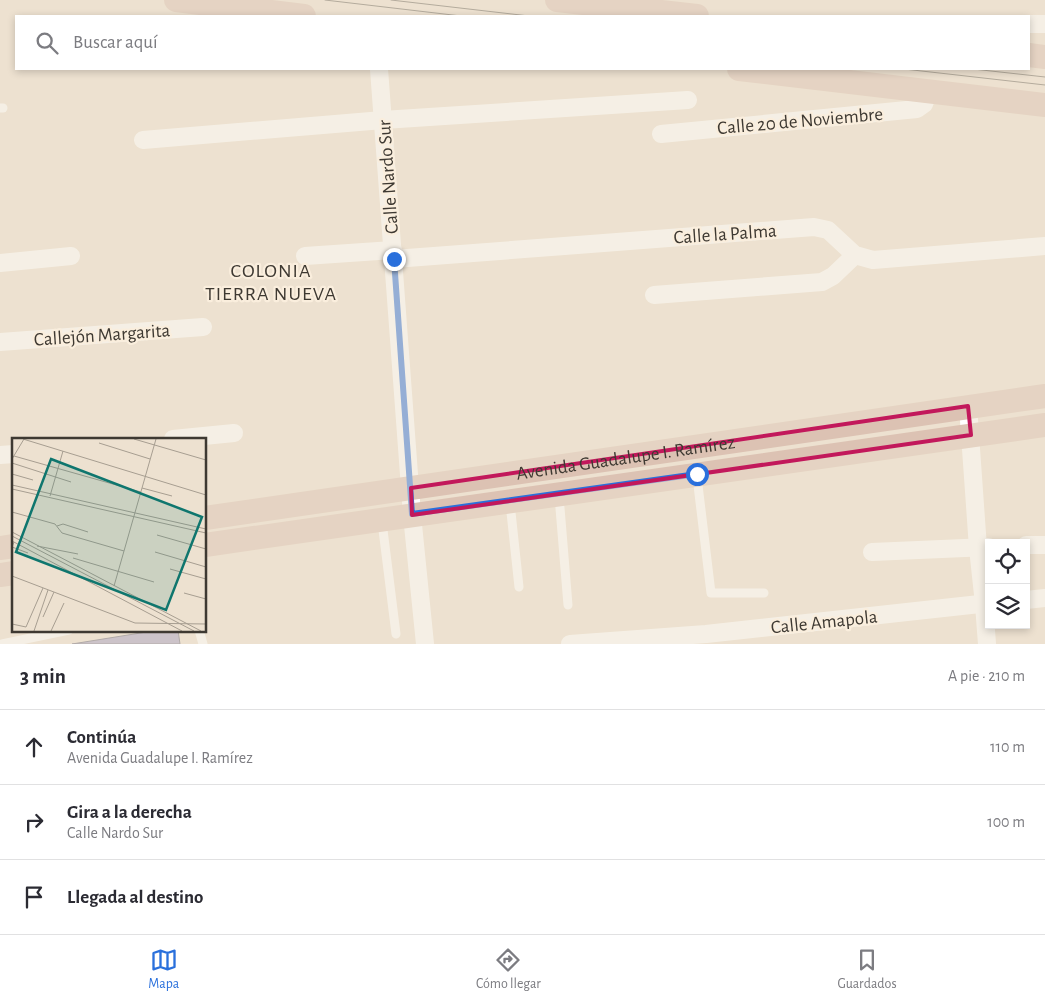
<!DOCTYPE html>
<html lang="es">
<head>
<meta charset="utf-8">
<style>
	body { margin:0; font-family:"Alegreya Sans",sans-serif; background:#f7f7f7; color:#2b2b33 }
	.controls { position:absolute; right:15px; bottom:15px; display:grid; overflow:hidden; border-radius:0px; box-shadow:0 2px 8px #0003 }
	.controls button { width:45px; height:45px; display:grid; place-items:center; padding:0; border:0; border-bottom:1px solid #e1e1e2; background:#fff; color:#2b2b33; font:25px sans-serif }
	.stop { position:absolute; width:15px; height:15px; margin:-11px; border:4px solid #2a70dc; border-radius:50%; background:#fff }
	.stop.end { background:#2a70dc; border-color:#fff; box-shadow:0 1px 5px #0008 }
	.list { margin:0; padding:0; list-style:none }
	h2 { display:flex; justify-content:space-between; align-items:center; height:65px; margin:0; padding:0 20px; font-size:21px }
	h2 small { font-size:16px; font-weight:400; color:#7c7c81 }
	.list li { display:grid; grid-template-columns:32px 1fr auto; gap:15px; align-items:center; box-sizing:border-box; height:75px; padding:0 20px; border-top:1px solid #e1e1e2 }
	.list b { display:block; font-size:19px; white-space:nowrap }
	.list p { margin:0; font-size:16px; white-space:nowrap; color:#7c7c81 }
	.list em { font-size:16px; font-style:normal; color:#7c7c81 }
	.icon { flex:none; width:28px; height:28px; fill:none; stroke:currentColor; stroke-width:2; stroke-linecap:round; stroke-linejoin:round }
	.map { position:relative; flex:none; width:1045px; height:644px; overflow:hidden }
	.search { position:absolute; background:#fff; box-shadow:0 2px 8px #0003; left:15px; right:15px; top:15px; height:55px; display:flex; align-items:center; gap:12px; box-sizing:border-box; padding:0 18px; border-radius:0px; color:#7c7c81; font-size:19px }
	.sheet { height:290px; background:#fff }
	nav { display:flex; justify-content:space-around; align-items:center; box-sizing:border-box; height:70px; border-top:1px solid #e1e1e2; background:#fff; font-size:14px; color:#7c7c81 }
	nav a { display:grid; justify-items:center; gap:2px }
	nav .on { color:#2a70dc }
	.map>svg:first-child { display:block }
	.building { fill:#a49dc0; stroke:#6b6879 }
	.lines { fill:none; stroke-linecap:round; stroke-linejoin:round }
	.lane { stroke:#fff; stroke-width:9 }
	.street { stroke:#fff; stroke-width:18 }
	.secondary { stroke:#dcc2b3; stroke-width:24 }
	.tram { stroke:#6f685f; stroke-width:1 }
	.route { stroke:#2a70dc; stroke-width:6 }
	.marked { fill:none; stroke:#c2185b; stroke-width:4; stroke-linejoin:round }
	.labels { text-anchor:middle; stroke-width:4.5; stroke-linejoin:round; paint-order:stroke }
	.street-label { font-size:19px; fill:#3e3932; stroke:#faeedd }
	.neighbourhood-label { font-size:20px; letter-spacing:1px; fill:#3e3932; stroke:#faeedd }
	.inset-road { fill:none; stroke:#a79e91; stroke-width:1 }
	.view { fill:#0f766e; fill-opacity:0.15; stroke:#0f766e; stroke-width:2.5 }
	.inset-edge { fill:none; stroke:#3e3932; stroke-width:2.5 }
</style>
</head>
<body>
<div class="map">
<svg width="1045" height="644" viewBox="0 0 1045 644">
	<rect width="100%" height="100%" fill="#ede1d0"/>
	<polygon class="building" points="159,630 178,630 180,644 72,644"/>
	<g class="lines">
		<g class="lane">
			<polyline points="0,108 3,108"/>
			<polyline points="697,477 711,593 764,593"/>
			<polyline points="559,496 568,605"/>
			<polyline points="510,503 519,587"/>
			<polyline points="382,522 396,634"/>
			<polyline points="199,630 203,644"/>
			<polyline points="2,644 69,630"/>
		</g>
		<g class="street">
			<polyline points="1029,24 1045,24"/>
			<polyline points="379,69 412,515 425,644"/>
			<polyline points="661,134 917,109 924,104 929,91"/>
			<polyline points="143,140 383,120 688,100"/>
			<polyline points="305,256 393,250"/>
			<polyline points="394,259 814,227 828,230 855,255 873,260 1045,246"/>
			<polyline points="0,263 71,256"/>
			<polyline points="654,295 822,282 833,276 855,255"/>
			<polyline points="0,342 203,327"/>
			<polyline points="968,406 978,548 984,604 987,644"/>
			<polyline points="173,439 234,433"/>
			<polyline points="0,455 14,454"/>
			<polyline points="1026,545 1045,545"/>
			<polyline points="872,552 988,547"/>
			<polyline points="1026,600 1045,598"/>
			<polyline points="570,644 706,634 989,603"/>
		</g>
		<g class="secondary">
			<polyline points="176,0 304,16"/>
			<polyline points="557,0 697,16"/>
			<polyline points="1029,55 1045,57"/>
			<polyline points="739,69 1045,105"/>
			<path id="s1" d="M205,518l840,-122"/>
			<polyline points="205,545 1045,425"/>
			<polyline points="0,548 14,546"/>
			<polyline points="0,575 14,573"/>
		</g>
		<g class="tram">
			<polyline points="325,0 461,16"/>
			<polyline points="391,0 529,16"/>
			<polyline points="904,69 1045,85"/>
			<polyline points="973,69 1045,77"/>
		</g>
	</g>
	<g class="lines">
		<polyline class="route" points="394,259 412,514 697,474"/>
	</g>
	<path d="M0 0H1045V644H0ZM968,406l3,29 -559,80 -1,-27z" fill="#ede1d0" fill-opacity=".55" fill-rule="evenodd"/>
	<path class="marked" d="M968,406l3,29 -559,80 -1,-27z"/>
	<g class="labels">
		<g class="street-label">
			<text transform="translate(800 120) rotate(-5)" y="7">Calle 20 de Noviembre</text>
			<text transform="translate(387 177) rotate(-94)" y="7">Calle Nardo Sur</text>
			<text transform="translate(725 233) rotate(-4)" y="7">Calle la Palma</text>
			<text transform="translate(102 334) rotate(-4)" y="7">Callejón Margarita</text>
			<text dy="7" stroke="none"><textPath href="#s1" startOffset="425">Avenida Guadalupe I. Ramírez</textPath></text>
			<text transform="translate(824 621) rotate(-6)" y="7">Calle Amapola</text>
		</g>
		<g class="neighbourhood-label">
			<text x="271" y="277">COLONIA<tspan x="271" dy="23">TIERRA NUEVA</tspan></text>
		</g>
	</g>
	<g transform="translate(12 438)">
		<rect width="194" height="194" fill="#ede1d0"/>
		<path class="inset-road" d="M11,1l183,56M122,1l72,21M87,5l51,16M2,18l127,36M0,21l12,-20M0,25l59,19M0,36l21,6M0,47l194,44M130,50l30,8M0,51l194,44M38,58l13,-45M0,74l43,12 7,9 62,18M45,88l6,-2 25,8M0,94l189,99M145,97l49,14M0,98l182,95M0,103l170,90M2,104l-2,5 16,6M25,108l41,8M143,114l51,15M61,120l81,24M158,131l36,10M0,138l123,47 71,1M102,148l42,-147M172,155l22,6M31,179l11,-25M0,186l14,3 17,-39M22,193l14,-41M39,193l13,-28"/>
		<path class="view" d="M39,21l151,58 -36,93 -150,-58z"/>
		<rect width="194" height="194" class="inset-edge"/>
	</g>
</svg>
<div class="controls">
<button><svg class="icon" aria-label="locate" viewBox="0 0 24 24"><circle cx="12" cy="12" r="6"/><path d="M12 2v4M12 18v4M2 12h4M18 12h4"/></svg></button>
<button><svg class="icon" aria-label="layers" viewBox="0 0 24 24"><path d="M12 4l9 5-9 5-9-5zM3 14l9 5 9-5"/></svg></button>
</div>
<div class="stop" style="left:697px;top:474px"></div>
<div class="stop end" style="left:394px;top:259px"></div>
<div class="search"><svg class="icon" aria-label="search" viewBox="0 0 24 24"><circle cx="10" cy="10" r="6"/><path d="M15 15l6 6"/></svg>Buscar aquí</div>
</div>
<section class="sheet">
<h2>3 min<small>A pie · 210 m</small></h2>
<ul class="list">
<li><svg class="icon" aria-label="ahead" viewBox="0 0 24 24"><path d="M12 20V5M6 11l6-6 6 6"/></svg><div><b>Continúa</b><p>Avenida Guadalupe I. Ramírez</p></div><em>110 m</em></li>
<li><svg class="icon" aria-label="right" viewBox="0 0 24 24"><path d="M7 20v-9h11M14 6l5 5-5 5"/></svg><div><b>Gira a la derecha</b><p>Calle Nardo Sur</p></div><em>100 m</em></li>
<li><svg class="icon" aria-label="arrive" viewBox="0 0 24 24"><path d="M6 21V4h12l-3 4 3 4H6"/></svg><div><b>Llegada al destino</b></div></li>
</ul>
</section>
<nav>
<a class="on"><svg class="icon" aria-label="map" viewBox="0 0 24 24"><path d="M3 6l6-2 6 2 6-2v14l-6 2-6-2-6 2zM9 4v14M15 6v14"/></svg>Mapa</a>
<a><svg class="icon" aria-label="directions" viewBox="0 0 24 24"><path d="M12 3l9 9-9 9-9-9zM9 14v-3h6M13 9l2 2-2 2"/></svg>Cómo llegar</a>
<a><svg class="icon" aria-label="saved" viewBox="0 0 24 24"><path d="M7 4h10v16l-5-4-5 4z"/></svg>Guardados</a>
</nav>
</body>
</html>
